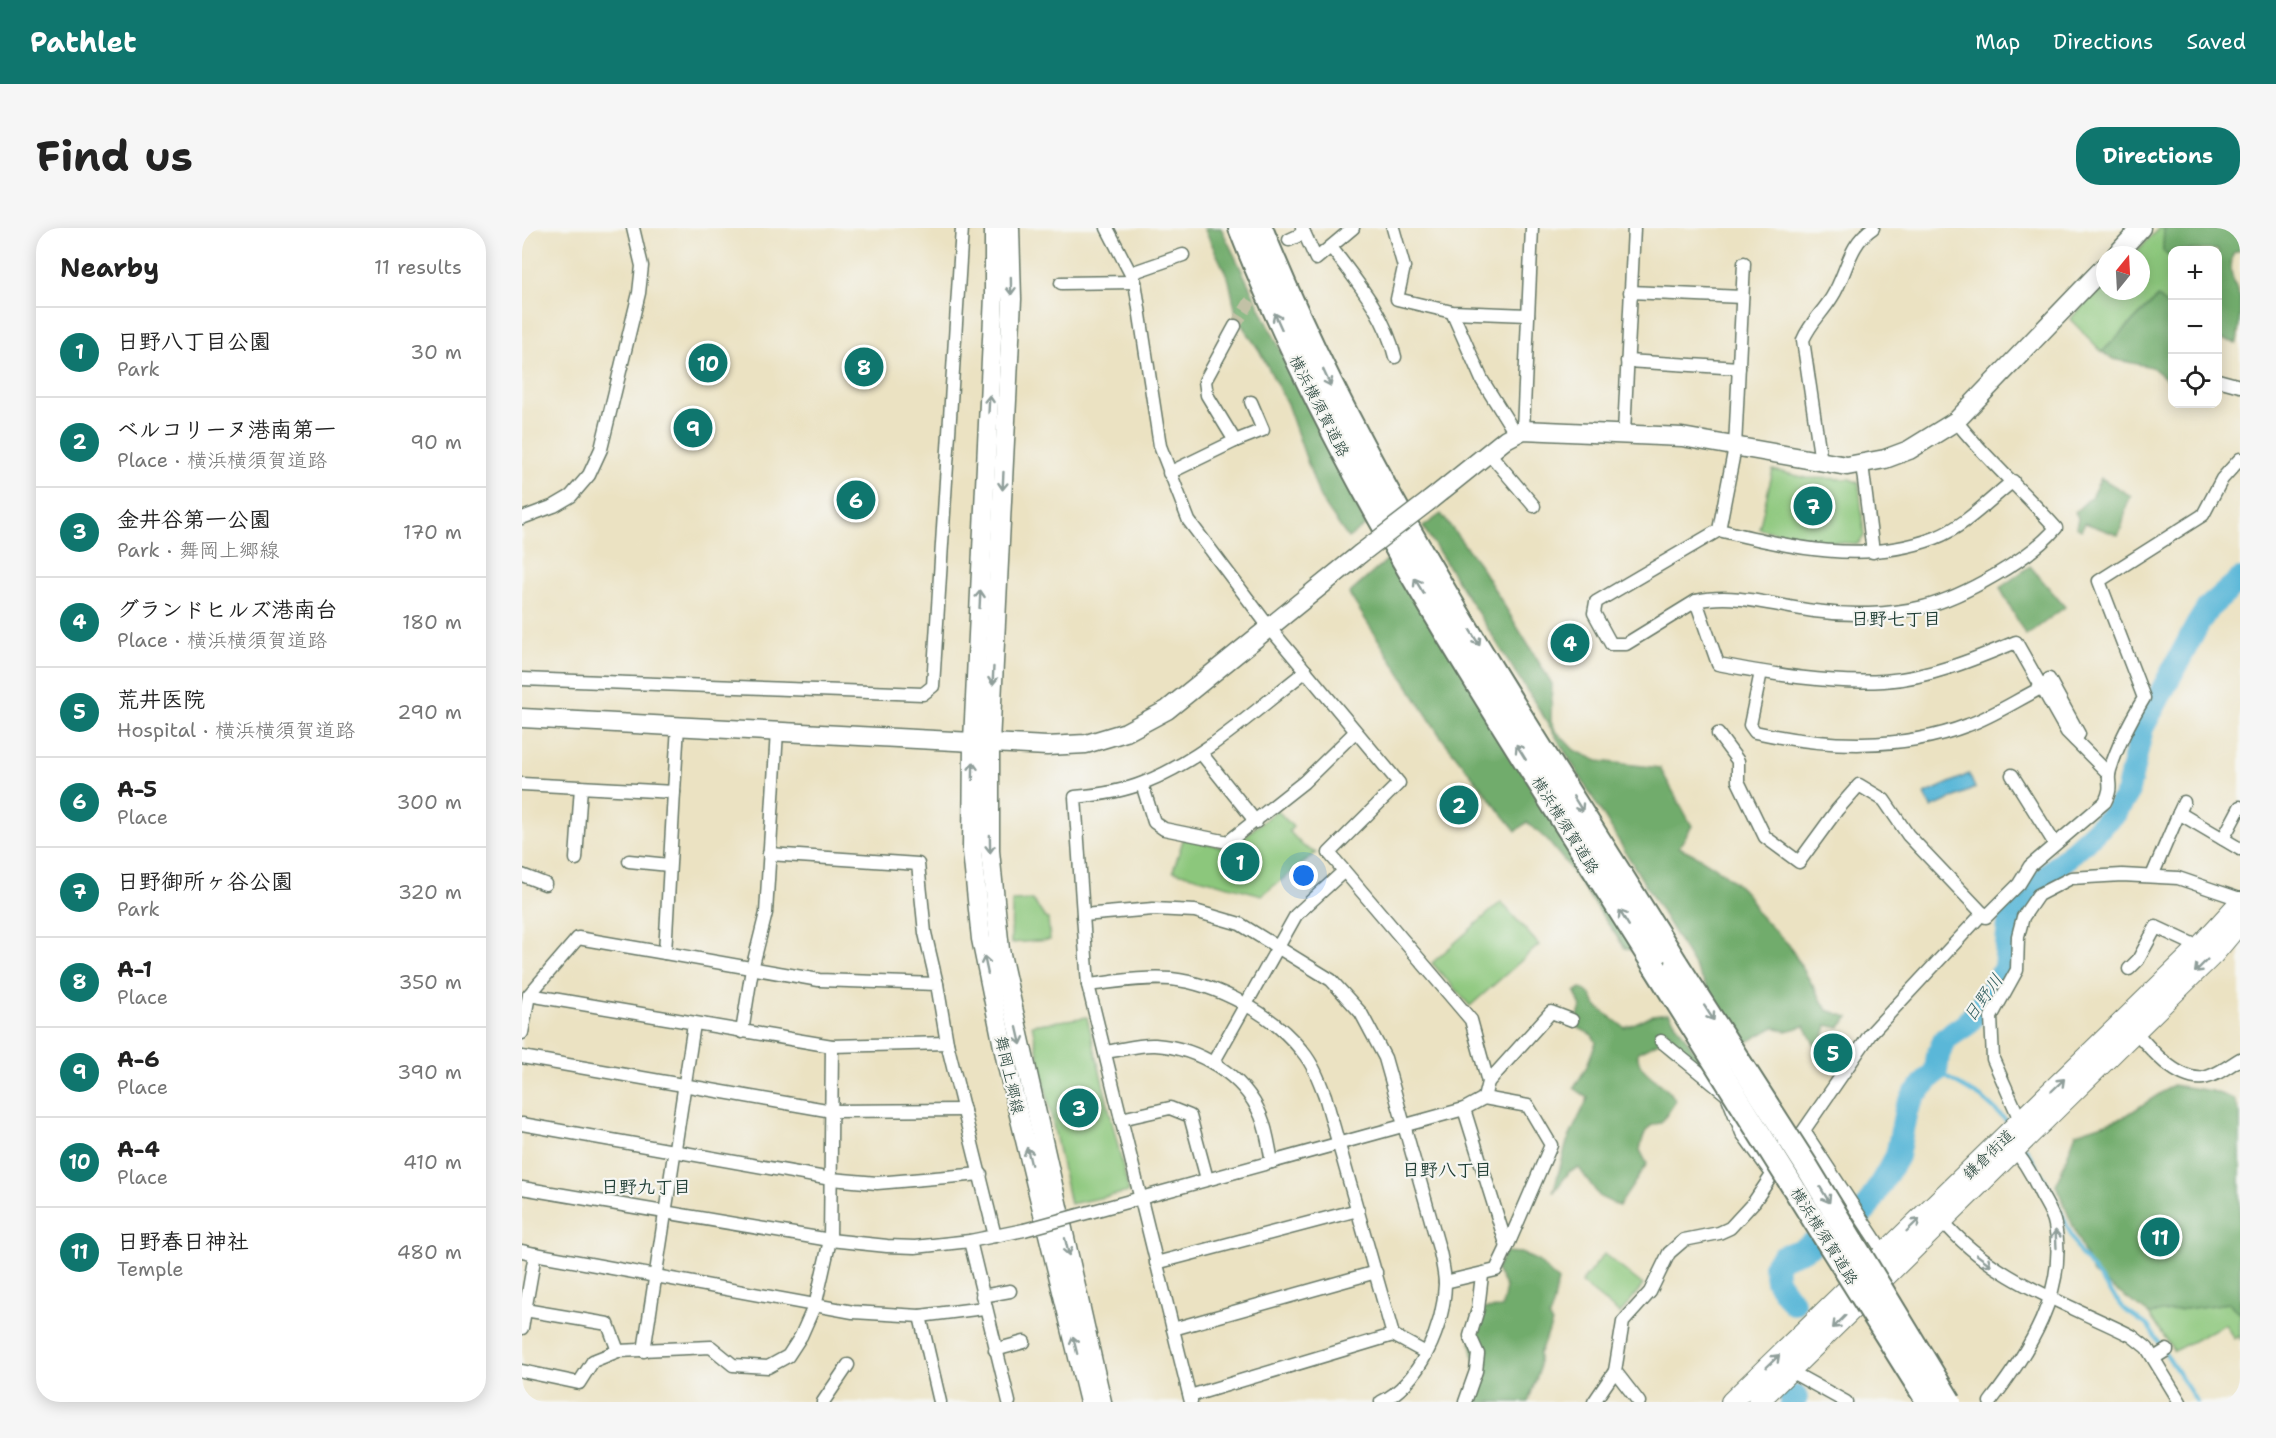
<!DOCTYPE html>
<html lang="en">
<head>
<meta charset="utf-8">
<style>
	body { margin:0; font-family:"Shantell Sans","Klee One",sans-serif; background:#f6f6f6; color:#222 }
	.controls { position:absolute; right:18px; top:18px; display:grid; overflow:hidden; border-radius:12px; box-shadow:0 3px 15px #0003 }
	.controls button { width:54px; height:54px; display:grid; place-items:center; padding:0; border:0; border-bottom:2px solid #e0e0e0; background:#fff; color:#222; font:30px sans-serif }
	.compass { position:absolute; left:1574px; top:18px; width:54px; height:54px; border-radius:50%; background:#fff; box-shadow:0 3px 15px #0003; rotate:18deg }
	.you { position:absolute; left:782px; top:648px; width:21px; height:21px; margin:-15px; border:4px solid #fff; border-radius:50%; background:#1a73e8; box-shadow:0 0 0 9px #1a73e833 }
	.badge { display:grid; place-items:center; width:39px; height:39px; border-radius:50%; background:#0f766e; color:#fff; font-size:20px; font-weight:700 }
	.pin { position:absolute; translate:-50% -50%; border:3px solid #fff; box-shadow:0 2px 6px #0006 }
	.list { margin:0; padding:0; list-style:none }
	h2 { display:flex; justify-content:space-between; align-items:center; height:78px; margin:0; padding:0 24px; font-size:26px }
	h2 small { font-size:20px; font-weight:400; color:#767676 }
	.list li { display:grid; grid-template-columns:39px 1fr auto; gap:18px; align-items:center; box-sizing:border-box; height:90px; padding:0 24px; border-top:2px solid #e0e0e0 }
	.list b { display:block; font-size:22px; white-space:nowrap }
	.list p { margin:0; font-size:20px; white-space:nowrap; color:#767676 }
	.list em { font-size:20px; font-style:normal; color:#767676 }
	.icon { flex:none; width:33px; height:33px; fill:none; stroke:currentColor; stroke-width:2; stroke-linecap:round; stroke-linejoin:round }
	.map { position:relative; flex:none; width:1718px; height:1174px; overflow:hidden; border-radius:24px }
	header { display:flex; align-items:center; gap:36px; box-sizing:border-box; height:84px; padding:0 30px; background:#0f766e; color:#fff }
	header strong { font-size:28px }
	nav { display:flex; gap:33px; margin-inline-start:auto; font-size:21px }
	.intro { display:flex; align-items:center; justify-content:space-between; box-sizing:border-box; height:144px; padding:0 36px }
	h1 { margin:0; font-size:42px }
	.button { padding:15px 27px; border-radius:24px; background:#0f766e; color:#fff; font-size:21px; font-weight:700 }
	main { display:flex; gap:36px; padding:0 36px }
	aside { flex:1; background:#fff; border-radius:24px; box-shadow:0 3px 15px #0003 }
	.map>svg:first-child { display:block }
	.green { fill:#8cc77c; stroke:#568258; stroke-width:1.5 }
	.forest { fill:#71ac6c; stroke:#487450; stroke-width:1.5 }
	.water { fill:#5ab7d8; stroke:#3c7a86; stroke-width:1.5 }
	.lines { fill:none; stroke-linecap:round; stroke-linejoin:round }
	.stream { stroke:#5ab7d8; stroke-width:4 }
	.river { stroke:#5ab7d8; stroke-width:24 }
	.street-tunnel { stroke:#c2c1a6; stroke-width:12; stroke-dasharray:12 6; stroke-linecap:butt }
	.street-casing { stroke:#676; stroke-width:15 }
	.secondary-casing { stroke:#676; stroke-width:21 }
	.primary-casing { stroke:#676; stroke-width:22 }
	.highway-casing { stroke:#676; stroke-width:26 }
	.street { stroke:#fff; stroke-width:12 }
	.secondary { stroke:#fff; stroke-width:18 }
	.primary { stroke:#fff; stroke-width:20 }
	.highway { stroke:#fff; stroke-width:22 }
	.street-bridge-casing { stroke:#676; stroke-width:15; stroke-linecap:butt }
	.secondary-bridge-casing { stroke:#676; stroke-width:21; stroke-linecap:butt }
	.highway-bridge-casing { stroke:#676; stroke-width:26; stroke-linecap:butt }
	.street-bridge { stroke:#fff; stroke-width:12 }
	.secondary-bridge { stroke:#fff; stroke-width:18 }
	.highway-bridge { stroke:#fff; stroke-width:22 }
	.oneway { stroke:#8f9e9a }
	.labels { text-anchor:middle; stroke-width:4.5; stroke-linejoin:round; paint-order:stroke }
	.street-label { font-size:16px; fill:#1f3d34; stroke:#f6f6f2 }
	.neighbourhood-label { font-size:18px; font-weight:bold; fill:#1f3d34; stroke:#f6f6f2 }
	.water-label { font-size:18px; font-style:italic; fill:#2e5c5d; stroke:#f6f6f2 }
</style>
</head>
<body>
<header>
<strong>Pathlet</strong>
<nav><a>Map</a><a>Directions</a><a>Saved</a></nav>
</header>
<div class="intro"><h1>Find us</h1><a class="button">Directions</a></div>
<main>
<aside>
<h2>Nearby<small>11 results</small></h2>
<ul class="list">
<li><span class="badge">1</span><div><b>日野八丁目公園</b><p>Park</p></div><em>30 m</em></li>
<li><span class="badge">2</span><div><b>ベルコリーヌ港南第一</b><p>Place · 横浜横須賀道路</p></div><em>90 m</em></li>
<li><span class="badge">3</span><div><b>金井谷第一公園</b><p>Park · 舞岡上郷線</p></div><em>170 m</em></li>
<li><span class="badge">4</span><div><b>グランドヒルズ港南台</b><p>Place · 横浜横須賀道路</p></div><em>180 m</em></li>
<li><span class="badge">5</span><div><b>荒井医院</b><p>Hospital · 横浜横須賀道路</p></div><em>290 m</em></li>
<li><span class="badge">6</span><div><b>A-5</b><p>Place</p></div><em>300 m</em></li>
<li><span class="badge">7</span><div><b>日野御所ヶ谷公園</b><p>Park</p></div><em>320 m</em></li>
<li><span class="badge">8</span><div><b>A-1</b><p>Place</p></div><em>350 m</em></li>
<li><span class="badge">9</span><div><b>A-6</b><p>Place</p></div><em>390 m</em></li>
<li><span class="badge">10</span><div><b>A-4</b><p>Place</p></div><em>410 m</em></li>
<li><span class="badge">11</span><div><b>日野春日神社</b><p>Temple</p></div><em>480 m</em></li>
</ul>
</aside>
<div class="map">
<svg width="1718" height="1174" viewBox="0 0 1718 1174">
	<rect width="100%" height="100%" fill="#f6f6f2"/>
	<filter id="ink" filterUnits="userSpaceOnUse"><feTurbulence type="fractalNoise" baseFrequency=".0167" numOctaves="2"/><feDisplacementMap in="SourceGraphic" scale="12" xChannelSelector="R" yChannelSelector="G"/><feConvolveMatrix kernelMatrix="1 2 1 2 8 2 1 2 1" color-interpolation-filters="sRGB"/></filter>
	<filter id="wash" filterUnits="userSpaceOnUse"><feTurbulence type="fractalNoise" baseFrequency=".008" numOctaves="4" result="noise"/><feDisplacementMap in="SourceGraphic" scale="24" xChannelSelector="R" yChannelSelector="G"/><feGaussianBlur stdDeviation="1.35" result="paint"/><feColorMatrix in="noise" values="0 0 0 0 0 0 0 0 0 0 0 0 0 0 0 0 0 1.4 0 .05"/><feComposite in="paint" operator="in"/></filter>
	<g filter="url(#wash)">
		<rect width="100%" height="100%" fill="#ebe2c2"/>
		<g class="green">
			<polygon points="1637,0 1642,0 1641,23 1650,31 1650,75 1645,78 1635,69 1580,124 1548,91 1583,56 1583,63 1619,63 1619,27 1611,27"/>
			<polygon points="1251,242 1285,250 1328,251 1337,255 1342,308 1336,316 1297,313 1237,301"/>
			<polygon points="755,582 771,599 767,603 781,618 794,625 740,667 651,643 662,609 707,621"/>
			<polygon points="511,672 523,690 526,691 528,712 489,715 490,673"/>
			<polygon points="979,674 1017,717 948,778 910,735"/>
			<polygon points="565,789 607,964 548,976 510,797"/>
			<polygon points="1082,1026 1121,1057 1098,1086 1059,1055"/>
			<polygon points="1706,1075 1718,1085 1718,1111 1716,1108 1712,1111 1703,1096 1652,1123 1627,1086"/>
		</g>
		<g class="forest">
			<polygon points="682,0 699,0 844,297 826,310 798,270 765,176 737,122 715,90 707,52"/>
			<path d="M1642,0h76v22l-7,3c-5,25 1,24 7,46 0,13 -1,30 -3,44l-19,-4v-89h-46v9l-9,-8z"/>
			<polygon points="1636,69 1645,78 1650,75 1650,156 1630,139 1591,131 1580,124"/>
			<path d="M1579,250l30,18c-8,13 -5,26 -13,39l-33,-12 -4,7 -5,-3 2,-9 -3,-6 16,-15z"/>
			<path d="M919,286l38,50 73,120 -1,37 4,9 19,20 24,11 62,7 32,58 -13,21c22,10 73,40 77,65l33,33 38,65 22,7 -10,11 -12,-3 -7,31 -15,-30 -19,5 -12,-4 -32,18 -198,-328 -121,-190z"/>
			<polygon points="875,323 1117,725 1103,720 1044,635 1025,612 1005,594 994,603 919,509 827,366"/>
			<polygon points="1508,338 1543,379 1504,408 1478,360"/>
			<path d="M1059,760l10,7 5,11 29,22 27,-13 17,-2 45,68 -53,-40 -23,11c-3,22 29,30 38,49l-15,22c-16,1 -18,13 -21,27l7,14 -28,42 -19,-9 -21,-29 -9,3 -17,22 14,-51 21,-44 -14,-10 12,-20 10,-26 -4,-7 -17,-9 6,-19 -6,-15z"/>
			<polygon points="1651,857 1690,863 1712,871 1718,886 1718,1085 1706,1075 1627,1086 1571,1046 1534,957 1554,905 1602,889"/>
			<path d="M983,1024l16,1 17,8 20,20c-4,14 -2,22 -9,36l3,6 -2,6 -11,25v17l-11,31h-63l11,-31 -6,-35 8,-27 24,-1 4,-21 -10,-17z"/>
		</g>
		<polygon class="water" points="1447,546 1453,560 1409,580 1403,566"/>
		<g class="lines">
			<g class="stream">
				<polyline points="1414,843 1461,871 1487,895"/>
				<polyline points="1503,919 1529,962 1557,1024 1603,1082 1626,1098 1675,1174"/>
			</g>
			<g class="river">
				<polyline points="1271,1075 1255,1053 1253,1038 1260,1029 1280,1022 1343,983 1375,928 1384,882 1393,866 1414,843 1416,827 1423,811 1445,796 1467,767 1483,740 1487,695 1500,671 1593,585 1605,566 1620,500 1676,396 1686,380 1718,352"/>
				<polyline points="1269,1174 1274,1169"/>
			</g>
		</g>
	</g>
	<g filter="url(#ink)">
		<g class="lines">
			<polyline class="street-tunnel" points="713,98 741,53"/>
			<defs>
				<g id="street">
					<polyline points="780,0 794,31 831,0"/>
					<polyline points="871,0 882,39 875,71 930,84 1006,87"/>
					<polyline points="767,12 782,5"/>
					<path d="M809,19c26,35 54,67 64,110"/>
					<polyline points="609,45 661,27"/>
					<polyline points="539,55 613,54"/>
					<polyline points="1108,64 1220,69"/>
					<polyline points="930,84 960,152 993,205"/>
					<polyline points="1105,133 1217,140"/>
					<polyline points="1696,152 1718,158"/>
					<path d="M1434,193c30,38 68,71 100,107 -26,31 -93,69 -133,79 -34,8 -74,9 -109,4 -39,-5 -79,-19 -118,-10l-70,43h-15l-17,-31 2,-11 123,-72c71,17 144,35 216,8 29,-11 54,-38 78,-57"/>
					<polyline points="1001,202 1010,0"/>
					<polyline points="1102,205 1112,0"/>
					<polyline points="713,213 741,202 729,174"/>
					<polyline points="967,225 1012,278"/>
					<path d="M1299,234l-18,-122c7,-17 20,-28 29,-43 15,-23 16,-53 41,-69"/>
					<polyline points="1340,236 1351,324"/>
					<polyline points="647,245 713,213 685,167 683,153 713,98"/>
					<polyline points="0,290 32,278 49,268 67,247 79,221 117,65 120,38 111,0"/>
					<polyline points="1197,302 1213,219 1222,35"/>
					<path d="M1174,373l22,63c54,10 110,20 166,17 45,-3 91,-22 132,-39l51,90 42,42"/>
					<path d="M784,443c-52,40 -102,88 -163,112 -22,9 -45,12 -68,14l8,118 70,-6 42,2 45,13 91,56 30,33 24,45 55,194c2,10 5,22 5,32 -1,42 -25,99 -64,118"/>
					<path d="M1239,444l-11,53 5,7c68,15 146,19 213,-7 25,-9 49,-25 73,-37"/>
					<polyline points="0,451 401,466 411,458 440,0"/>
					<polyline points="1527,451 1557,506 1553,512"/>
					<path d="M1196,506l20,27v20l27,56 34,25 38,-52 22,-25 25,15 24,35 78,82 33,-33 11,-18 75,-64c9,-18 1,-19 5,-32 8,-26 20,-49 34,-72l-45,-117 104,-66 19,-36 18,-20"/>
					<polyline points="679,525 734,594"/>
					<polyline points="1490,547 1533,616"/>
					<polyline points="0,556 152,564 156,498"/>
					<polyline points="620,556 632,594 642,601 706,614 782,554 833,504"/>
					<polyline points="152,564 143,725 297,752 415,756 425,815 473,1008"/>
					<polyline points="1657,585 1662,574"/>
					<polyline points="1701,611 1718,579"/>
					<polyline points="247,626 396,636 403,705 415,756"/>
					<polyline points="54,631 59,559"/>
					<polyline points="107,633 147,637"/>
					<polyline points="0,647 23,656"/>
					<polyline points="1630,648 1657,585 1718,621"/>
					<polyline points="561,687 566,757 669,1174"/>
					<polyline points="1607,741 1616,732 1634,699 1677,719"/>
					<path d="M566,757c27,-3 55,-8 83,-6 46,5 102,35 131,72 11,13 17,29 23,45l68,239 33,18"/>
					<polyline points="7,767 310,818 425,815"/>
					<path d="M1613,803c15,18 42,50 68,47 13,-2 26,-12 37,-19"/>
					<polyline points="220,804 230,741 244,685 255,503"/>
					<polyline points="0,805 7,767 56,710 143,725"/>
					<polyline points="1139,813 1205,867 1220,905 1250,946"/>
					<path d="M583,824c16,-2 34,-8 50,-7 44,3 89,30 106,71 6,14 8,31 11,46"/>
					<polyline points="0,829 310,883 442,882"/>
					<polyline points="691,835 774,687 822,643"/>
					<polyline points="966,854 1029,784 1050,792"/>
					<polyline points="942,881 985,1019 1029,917 1006,878 962,870"/>
					<polyline points="599,891 648,880 668,888 685,951"/>
					<polyline points="1499,894 1471,831 1469,789 1495,742 1496,708 1501,689 1516,667 1549,650 1600,647 1656,650 1718,671"/>
					<polyline points="0,896 309,951 355,955 459,946"/>
					<polyline points="1282,903 1362,1025"/>
					<polyline points="1269,921 1349,805 1461,685"/>
					<polyline points="0,960 308,1012 365,1018 393,1019 448,1013 502,1002"/>
					<polyline points="568,984 942,881 962,870 966,854 949,792 807,625 877,555 747,399 667,293 638,218 613,54 585,0"/>
					<path d="M1420,992c50,60 122,82 190,116l15,12 33,54"/>
					<polyline points="448,1013 487,1174"/>
					<polyline points="0,1023 13,1026 0,1100"/>
					<polyline points="13,1026 331,1084 398,1088 462,1080"/>
					<polyline points="634,1035 836,982"/>
					<polyline points="923,1054 974,1042 985,1019"/>
					<polyline points="460,1068 488,1063"/>
					<polyline points="3,1082 86,1096 96,1123"/>
					<polyline points="398,1088 418,1174"/>
					<polyline points="651,1101 854,1044"/>
					<polyline points="473,1122 502,1114"/>
					<polyline points="122,1123 172,796"/>
					<polyline points="1632,1130 1645,1122"/>
					<polyline points="0,1143 57,1155 71,1133 96,1123 189,1119 211,1137 246,1139 266,1128 279,1108 294,1074 308,1012 310,818"/>
					<polyline points="1268,1143 1324,1174"/>
					<polyline points="668,1168 871,1107"/>
					<polyline points="301,1174 326,1137"/>
					<polyline points="943,1174 954,1143 956,1126 948,1108 956,1081 960,1047"/>
					<polyline points="1072,1174 1093,1143"/>
					<polyline points="1117,1174 1093,1143 1101,1094 1128,1064 1147,1025 1162,1012 1197,1005 1208,1000 1232,974 1258,935"/>
					<path d="M1468,1174c38,-49 78,-111 65,-177 -2,-13 -12,-25 -17,-37 -8,-17 -15,-29 -27,-42"/>
				</g>
				<g id="secondary">
					<polyline points="472,0 472,68 451,513 450,623 459,711 485,838 567,1174"/>
					<polyline points="488,0 490,71 468,515 468,623 478,722 580,1174"/>
					<polyline points="1594,27 1619,0"/>
					<polyline points="907,273 984,211 1001,202 1160,209 1325,238 1363,231 1387,222 1434,193 1583,38"/>
					<polyline points="0,490 525,518 564,516 604,504 645,482 838,326"/>
				</g>
				<g id="primary">
					<polyline points="1209,1174 1677,719 1718,674"/>
					<polyline points="1236,1174 1692,726 1718,695"/>
				</g>
				<g id="highway">
					<path d="M718,0c103,264 266,499 415,739"/>
					<path d="M739,0c105,262 268,497 416,736"/>
				</g>
			</defs>
			<use href="#street" class="street-casing"/>
			<use href="#secondary" class="secondary-casing"/>
			<use href="#primary" class="primary-casing"/>
			<use href="#highway" class="highway-casing"/>
			<use href="#street" class="street"/>
			<use href="#secondary" class="secondary"/>
			<use href="#primary" class="primary"/>
			<use href="#highway" class="highway"/>
			<defs>
				<polyline id="street-bridge" points="502,1002 568,984"/>
				<polyline id="secondary-bridge" points="838,326 907,273"/>
				<g id="highway-bridge">
					<polyline points="1155,736 1284,937 1428,1174"/>
					<polyline points="1133,739 1406,1174"/>
				</g>
			</defs>
			<use href="#street-bridge" class="street-bridge-casing"/>
			<use href="#secondary-bridge" class="secondary-bridge-casing"/>
			<use href="#highway-bridge" class="highway-bridge-casing"/>
			<use href="#street-bridge" class="street-bridge"/>
			<use href="#secondary-bridge" class="secondary-bridge"/>
			<use href="#highway-bridge" class="highway-bridge"/>
		</g>
		<defs><path id="oneway-shaft" d="M-6 0H5M1.5-3L5.5 0L1.5 3" fill="none" stroke-width="1.6" stroke-linecap="round" stroke-linejoin="round" transform="scale(1.5)"/></defs>
		<g class="oneway">
			<use href="#oneway-shaft" transform="translate(489 58) rotate(89)"/>
			<use href="#oneway-shaft" transform="translate(756 93) rotate(-114)"/>
			<use href="#oneway-shaft" transform="translate(805 150) rotate(65)"/>
			<use href="#oneway-shaft" transform="translate(467 176) rotate(-87)"/>
			<use href="#oneway-shaft" transform="translate(481 253) rotate(93)"/>
			<use href="#oneway-shaft" transform="translate(897 358) rotate(-121)"/>
			<use href="#oneway-shaft" transform="translate(458 371) rotate(-87)"/>
			<use href="#oneway-shaft" transform="translate(953 410) rotate(58)"/>
			<use href="#oneway-shaft" transform="translate(471 448) rotate(93)"/>
			<use href="#oneway-shaft" transform="translate(999 524) rotate(-122)"/>
			<use href="#oneway-shaft" transform="translate(451 543) rotate(-89)"/>
			<use href="#oneway-shaft" transform="translate(1056 576) rotate(58)"/>
			<use href="#oneway-shaft" transform="translate(468 616) rotate(89)"/>
			<use href="#oneway-shaft" transform="translate(1102 690) rotate(-122)"/>
			<use href="#oneway-shaft" transform="translate(464 737) rotate(-102)"/>
			<use href="#oneway-shaft" transform="translate(1679 738) rotate(135)"/>
			<use href="#oneway-shaft" transform="translate(1187 785) rotate(57)"/>
			<use href="#oneway-shaft" transform="translate(497 808) rotate(77)"/>
			<use href="#oneway-shaft" transform="translate(1536 857) rotate(-44)"/>
			<use href="#oneway-shaft" transform="translate(507 928) rotate(-104)"/>
			<use href="#oneway-shaft" transform="translate(1303 967) rotate(59)"/>
			<use href="#oneway-shaft" transform="translate(1391 997) rotate(-44)"/>
			<use href="#oneway-shaft" transform="translate(1534 1011) rotate(-93)"/>
			<use href="#oneway-shaft" transform="translate(545 1019) rotate(77)"/>
			<use href="#oneway-shaft" transform="translate(1462 1032) rotate(37)"/>
			<use href="#oneway-shaft" transform="translate(1317 1094) rotate(135)"/>
			<use href="#oneway-shaft" transform="translate(553 1117) rotate(-104)"/>
			<use href="#oneway-shaft" transform="translate(1251 1133) rotate(-44)"/>
		</g>
	</g>
	<g class="labels">
		<g class="street-label">
			<text transform="translate(798 178) rotate(63)" y="6">横浜横須賀道路</text>
			<text transform="translate(1044 597) rotate(58)" y="6">横浜横須賀道路</text>
			<text transform="translate(488 847) rotate(77)" y="6">舞岡上郷線</text>
			<text transform="translate(1466 926) rotate(-44)" y="6">鎌倉街道</text>
			<text transform="translate(1303 1008) rotate(58)" y="6">横浜横須賀道路</text>
		</g>
		<g class="neighbourhood-label">
			<text x="1374" y="397">日野七丁目</text>
			<text x="925" y="948">日野八丁目</text>
			<text x="124" y="965">日野九丁目</text>
		</g>
		<g class="water-label">
			<text transform="translate(1461 770) rotate(-54)" y="6">日野川</text>
		</g>
	</g>
</svg>
<div class="controls">
<button>+</button>
<button>−</button>
<button><svg class="icon" aria-label="locate" viewBox="0 0 24 24"><circle cx="12" cy="12" r="6"/><path d="M12 2v4M12 18v4M2 12h4M18 12h4"/></svg></button>
</div>
<svg class="compass" viewBox="-18 -18 36 36"><path d="M0-13l5 13h-10z" fill="#e53935"/><path d="M0 13l5-13h-10z" fill="#767676"/></svg>
<div class="you"></div>
<div class="pin badge" style="left:718px;top:634px">1</div>
<div class="pin badge" style="left:937px;top:577px">2</div>
<div class="pin badge" style="left:557px;top:880px">3</div>
<div class="pin badge" style="left:1048px;top:415px">4</div>
<div class="pin badge" style="left:1311px;top:825px">5</div>
<div class="pin badge" style="left:334px;top:272px">6</div>
<div class="pin badge" style="left:1291px;top:278px">7</div>
<div class="pin badge" style="left:342px;top:139px">8</div>
<div class="pin badge" style="left:171px;top:200px">9</div>
<div class="pin badge" style="left:186px;top:135px">10</div>
<div class="pin badge" style="left:1638px;top:1009px">11</div>
</div>
</main>
</body>
</html>
